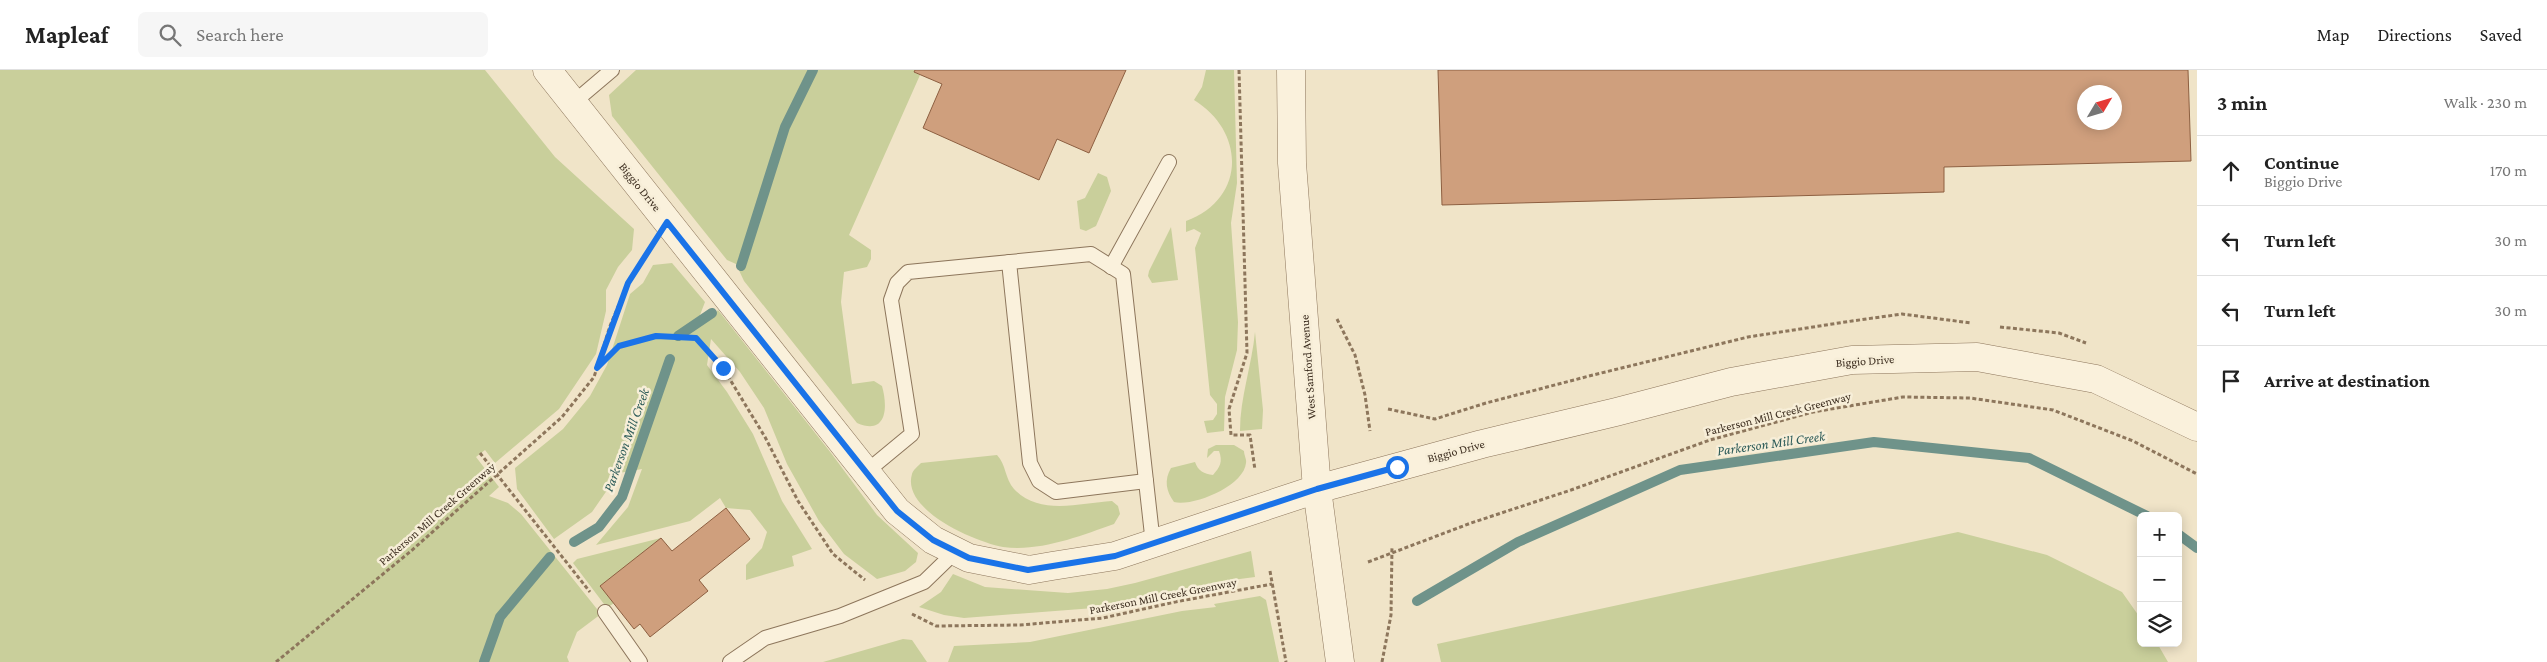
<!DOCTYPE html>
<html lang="en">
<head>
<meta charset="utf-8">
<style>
	body { margin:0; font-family:"Crimson Pro",serif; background:#f6f6f6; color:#222 }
	.controls { position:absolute; right:15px; bottom:15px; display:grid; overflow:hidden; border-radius:8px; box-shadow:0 2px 12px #0003 }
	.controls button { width:45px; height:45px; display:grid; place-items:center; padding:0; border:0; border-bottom:1px solid #e0e0e0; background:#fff; color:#222; font:25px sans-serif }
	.compass { position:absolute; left:2077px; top:15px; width:45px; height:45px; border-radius:50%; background:#fff; box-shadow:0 2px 12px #0003; rotate:52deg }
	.stop { position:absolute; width:15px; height:15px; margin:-11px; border:4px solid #1a73e8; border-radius:50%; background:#fff }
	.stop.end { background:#1a73e8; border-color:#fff; box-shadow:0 1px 5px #0008 }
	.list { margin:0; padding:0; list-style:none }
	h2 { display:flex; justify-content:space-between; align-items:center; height:65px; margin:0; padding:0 20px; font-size:21px }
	h2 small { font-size:16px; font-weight:400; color:#767676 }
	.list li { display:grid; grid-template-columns:32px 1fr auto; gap:15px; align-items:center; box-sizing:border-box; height:70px; padding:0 20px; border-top:1px solid #e0e0e0 }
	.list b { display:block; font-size:19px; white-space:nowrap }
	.list p { margin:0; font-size:16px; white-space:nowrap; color:#767676 }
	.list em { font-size:16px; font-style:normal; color:#767676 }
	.icon { flex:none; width:28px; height:28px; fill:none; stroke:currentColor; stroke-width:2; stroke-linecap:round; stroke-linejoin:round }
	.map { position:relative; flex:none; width:2197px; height:592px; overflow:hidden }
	header { display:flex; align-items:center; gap:30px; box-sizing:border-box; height:70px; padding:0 25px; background:#fff; border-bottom:1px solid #e0e0e0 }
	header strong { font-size:24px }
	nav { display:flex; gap:28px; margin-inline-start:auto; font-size:18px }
	.search { width:350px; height:45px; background:#f6f6f6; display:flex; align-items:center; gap:12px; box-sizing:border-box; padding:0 18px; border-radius:8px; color:#767676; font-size:19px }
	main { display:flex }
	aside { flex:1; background:#fff }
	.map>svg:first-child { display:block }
	.green { fill:#c9cf9b }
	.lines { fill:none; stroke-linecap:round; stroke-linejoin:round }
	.stream { stroke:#6f938a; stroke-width:10 }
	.building { fill:#cf9f7d; stroke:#8d5f41; fill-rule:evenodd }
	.service-casing { stroke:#8d765c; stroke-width:16 }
	.minor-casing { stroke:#8d765c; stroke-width:29 }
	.tertiary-casing { stroke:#8d765c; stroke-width:29 }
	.path { stroke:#8d765c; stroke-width:3; stroke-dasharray:4 2.5; stroke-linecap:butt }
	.service { stroke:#faf1dc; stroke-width:14 }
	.minor { stroke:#faf1dc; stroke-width:28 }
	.tertiary { stroke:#faf1dc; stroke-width:28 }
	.route { stroke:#1a73e8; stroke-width:6 }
	.labels { text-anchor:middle; stroke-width:5; stroke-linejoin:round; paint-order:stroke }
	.street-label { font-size:12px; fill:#3d2e20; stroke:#f7eed8 }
	.water-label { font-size:14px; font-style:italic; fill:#2f5d5a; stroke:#f7eed8 }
</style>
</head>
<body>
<header>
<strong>Mapleaf</strong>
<div class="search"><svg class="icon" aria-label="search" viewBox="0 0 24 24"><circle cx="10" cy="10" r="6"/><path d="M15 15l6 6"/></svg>Search here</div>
<nav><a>Map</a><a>Directions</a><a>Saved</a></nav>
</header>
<main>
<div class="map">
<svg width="2197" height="592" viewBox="0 0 2197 592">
	<rect width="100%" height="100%" fill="#f0e4c8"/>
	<g class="green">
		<polygon points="0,0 485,0 555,87 634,159 632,180 618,197 606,220 606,241 596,284 559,339 495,393 485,380 476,387 499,417 489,426 508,433 521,444 601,544 577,562 567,587 569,592 0,592"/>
		<path d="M636,0h279l-1,2 6,3 -71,160 22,15v9l-4,8 -23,5 -3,30 11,82 22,-3 8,5c6,21 5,50 -25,37l-113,-142 -8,-17 -9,-4 -115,-144 -3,-21z"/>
		<path d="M1206,0h28l3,113 -6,40 7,99 -1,28 -12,47 -1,34 -17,2 -3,-12 9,-1 4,-6v-10l-7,-9 -15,-147 6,-15 -7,-4 -8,3v-11c60,-22 60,-89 8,-121l8,-13z"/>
		<polygon points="1098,103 1107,107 1111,121 1096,156 1086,161 1080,159 1077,131 1085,128"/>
		<polygon points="1171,157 1178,210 1152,213 1148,206 1149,201"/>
		<polygon points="672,193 705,232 700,245 710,249 718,240 831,383 877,445 918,483 916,492 905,501 877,509 844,484 819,451 787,394 764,338 740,302 711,269 707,295 727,322 753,364 782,431 812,479 792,486 794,496 746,510 746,495 762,478 767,462 750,440 726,438 720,428 690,451 596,475 628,437 642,399 619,403 592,442 554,469 517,419 515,398 563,359 590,326 607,295 630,224 643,213 653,195"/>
		<path d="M1255,262l8,78 -1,19 -22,2c0,-34 12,-66 15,-99z"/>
		<path d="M1216,375h18l10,6c0,4 3,9 2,12 -2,23 -53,44 -72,39 -8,-11 -10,-22 -3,-34l24,-6c3,9 9,12 18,13 7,-8 10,-13 6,-24h-5l-7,7 1,-9z"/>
		<path d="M997,385c9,9 8,24 17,34 25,27 66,14 98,12l6,5 2,8 -6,10c-34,12 -74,28 -111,23 -28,-5 -102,-37 -91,-73 1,-4 6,-8 9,-11z"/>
		<polygon points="1958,462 2047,485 2122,522 2141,549 2141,573 2157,573 2168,592 1441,592 1437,574"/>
		<polygon points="661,468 601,516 614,533 607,538 573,493 577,489"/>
		<polygon points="1251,481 1255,507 1217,512 1107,537 964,548 944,545 919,537 941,522 953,504 985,517 1068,523 1107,519 1135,513"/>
		<polygon points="1260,526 1266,530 1279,592 948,592 954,576 1030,572 1182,541 1216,537 1214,534"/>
		<polygon points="903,569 912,570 927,592 823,592"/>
	</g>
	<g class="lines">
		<g class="stream">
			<polyline points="741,196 785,57 813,0"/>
			<polyline points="678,266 712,243"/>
			<polyline points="2178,464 2197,478"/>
			<polyline points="574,472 599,457 622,427 670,289"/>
			<polyline points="1417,531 1518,472 1680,400 1874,372 2029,388 2147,446"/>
			<polyline points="484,592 500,547 550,487"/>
		</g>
	</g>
	<g class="building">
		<polygon points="915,0 1126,0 1089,83 1057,69 1039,110 923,58 942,14 914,2"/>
		<path d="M1438,0h750l3,91 -247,6v25l-502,13zM2084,22h30v30h-30z"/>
		<polygon points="726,438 750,469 699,510 708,521 650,567 640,554 634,559 600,516 661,468 672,481"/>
	</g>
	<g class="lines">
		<defs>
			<g id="service">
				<polyline points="573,33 612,0"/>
				<polyline points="1009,192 1030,393 1039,411 1056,422 1146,411"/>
				<polyline points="1111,197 1169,92"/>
				<polyline points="866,402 912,364 891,230 897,213 908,202 1091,184 1123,204 1153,474"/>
				<polyline points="605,542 640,592"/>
				<polyline points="730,592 765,568 840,546 924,512 956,481"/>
			</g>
			<polyline id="minor" points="547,0 897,441 933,470 969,488 1029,500 1052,496 1115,486 1317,419 1482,374 1616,342 1731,312 1852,290 1977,287 2096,309 2197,357"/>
			<polyline id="tertiary" points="1291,0 1292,93 1317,419 1340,592"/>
		</defs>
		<use href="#service" class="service-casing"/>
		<use href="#minor" class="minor-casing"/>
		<use href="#tertiary" class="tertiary-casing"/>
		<g class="path">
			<polyline points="1239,0 1247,283 1229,339 1231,365 1250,365 1255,400"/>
			<polyline points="1337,249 1355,285 1365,325 1370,361"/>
			<polyline points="2000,257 2059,263 2086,273"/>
			<polyline points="599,296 619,276 656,266 696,268 723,298 765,367 798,431 833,484 865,510"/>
			<polyline points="1388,339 1435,349 1486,333 1593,305 1748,267 1852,251 1902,244 1971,253"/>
			<polyline points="480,383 590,522"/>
			<polyline points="1368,492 1471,453 1571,420 1710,370 1813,342 1903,327 1970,328 2053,340 2133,371 2197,404"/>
			<polyline points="1270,501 1286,592"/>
			<polyline points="912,544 936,556 1020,555 1103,548 1175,532 1272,514"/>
			<polyline points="276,592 411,481 562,347 594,307 610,256 628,213 649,180"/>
			<polyline points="1382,592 1391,545 1392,476"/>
		</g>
		<use href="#service" class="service"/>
		<use href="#minor" class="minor"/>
		<use href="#tertiary" class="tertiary"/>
	</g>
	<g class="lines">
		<polyline class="route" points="723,298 696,268 656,266 619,276 597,298 628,213 667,152 897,441 933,470 969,488 1028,500 1115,486 1317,419 1397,397"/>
	</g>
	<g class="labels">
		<g class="street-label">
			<text transform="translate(640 117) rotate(51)" y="4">Biggio Drive</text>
			<text transform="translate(1865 291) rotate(-4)" y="4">Biggio Drive</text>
			<text transform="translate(1308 297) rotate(-94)" y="4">West Samford Avenue</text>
			<text transform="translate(1778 344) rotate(-14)" y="4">Parkerson Mill Creek Greenway</text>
			<text transform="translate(1456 381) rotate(-15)" y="4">Biggio Drive</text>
			<text transform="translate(437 444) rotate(-41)" y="4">Parkerson Mill Creek Greenway</text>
			<text transform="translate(1163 526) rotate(-11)" y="4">Parkerson Mill Creek Greenway</text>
		</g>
		<g class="water-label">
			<text transform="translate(626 370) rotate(-70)" y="5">Parkerson Mill Creek</text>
			<text transform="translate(1771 373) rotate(-8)" y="5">Parkerson Mill Creek</text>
		</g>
	</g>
</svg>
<div class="controls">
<button>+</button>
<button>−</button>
<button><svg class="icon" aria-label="layers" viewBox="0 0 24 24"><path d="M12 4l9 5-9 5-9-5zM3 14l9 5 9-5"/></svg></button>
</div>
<svg class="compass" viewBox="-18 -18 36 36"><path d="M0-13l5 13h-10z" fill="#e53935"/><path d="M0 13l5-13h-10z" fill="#767676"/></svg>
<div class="stop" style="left:1397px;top:397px"></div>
<div class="stop end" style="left:723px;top:298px"></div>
</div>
<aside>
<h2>3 min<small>Walk · 230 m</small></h2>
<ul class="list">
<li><svg class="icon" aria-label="ahead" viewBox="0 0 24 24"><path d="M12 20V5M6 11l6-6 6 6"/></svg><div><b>Continue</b><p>Biggio Drive</p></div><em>170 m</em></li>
<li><svg class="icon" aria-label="left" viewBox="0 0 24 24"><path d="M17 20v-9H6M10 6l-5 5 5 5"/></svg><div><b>Turn left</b></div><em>30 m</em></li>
<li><svg class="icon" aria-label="left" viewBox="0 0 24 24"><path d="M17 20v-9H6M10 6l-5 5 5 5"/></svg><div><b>Turn left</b></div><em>30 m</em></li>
<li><svg class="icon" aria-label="arrive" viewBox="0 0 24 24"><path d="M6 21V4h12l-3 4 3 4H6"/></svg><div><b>Arrive at destination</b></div></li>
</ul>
</aside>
</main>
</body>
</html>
